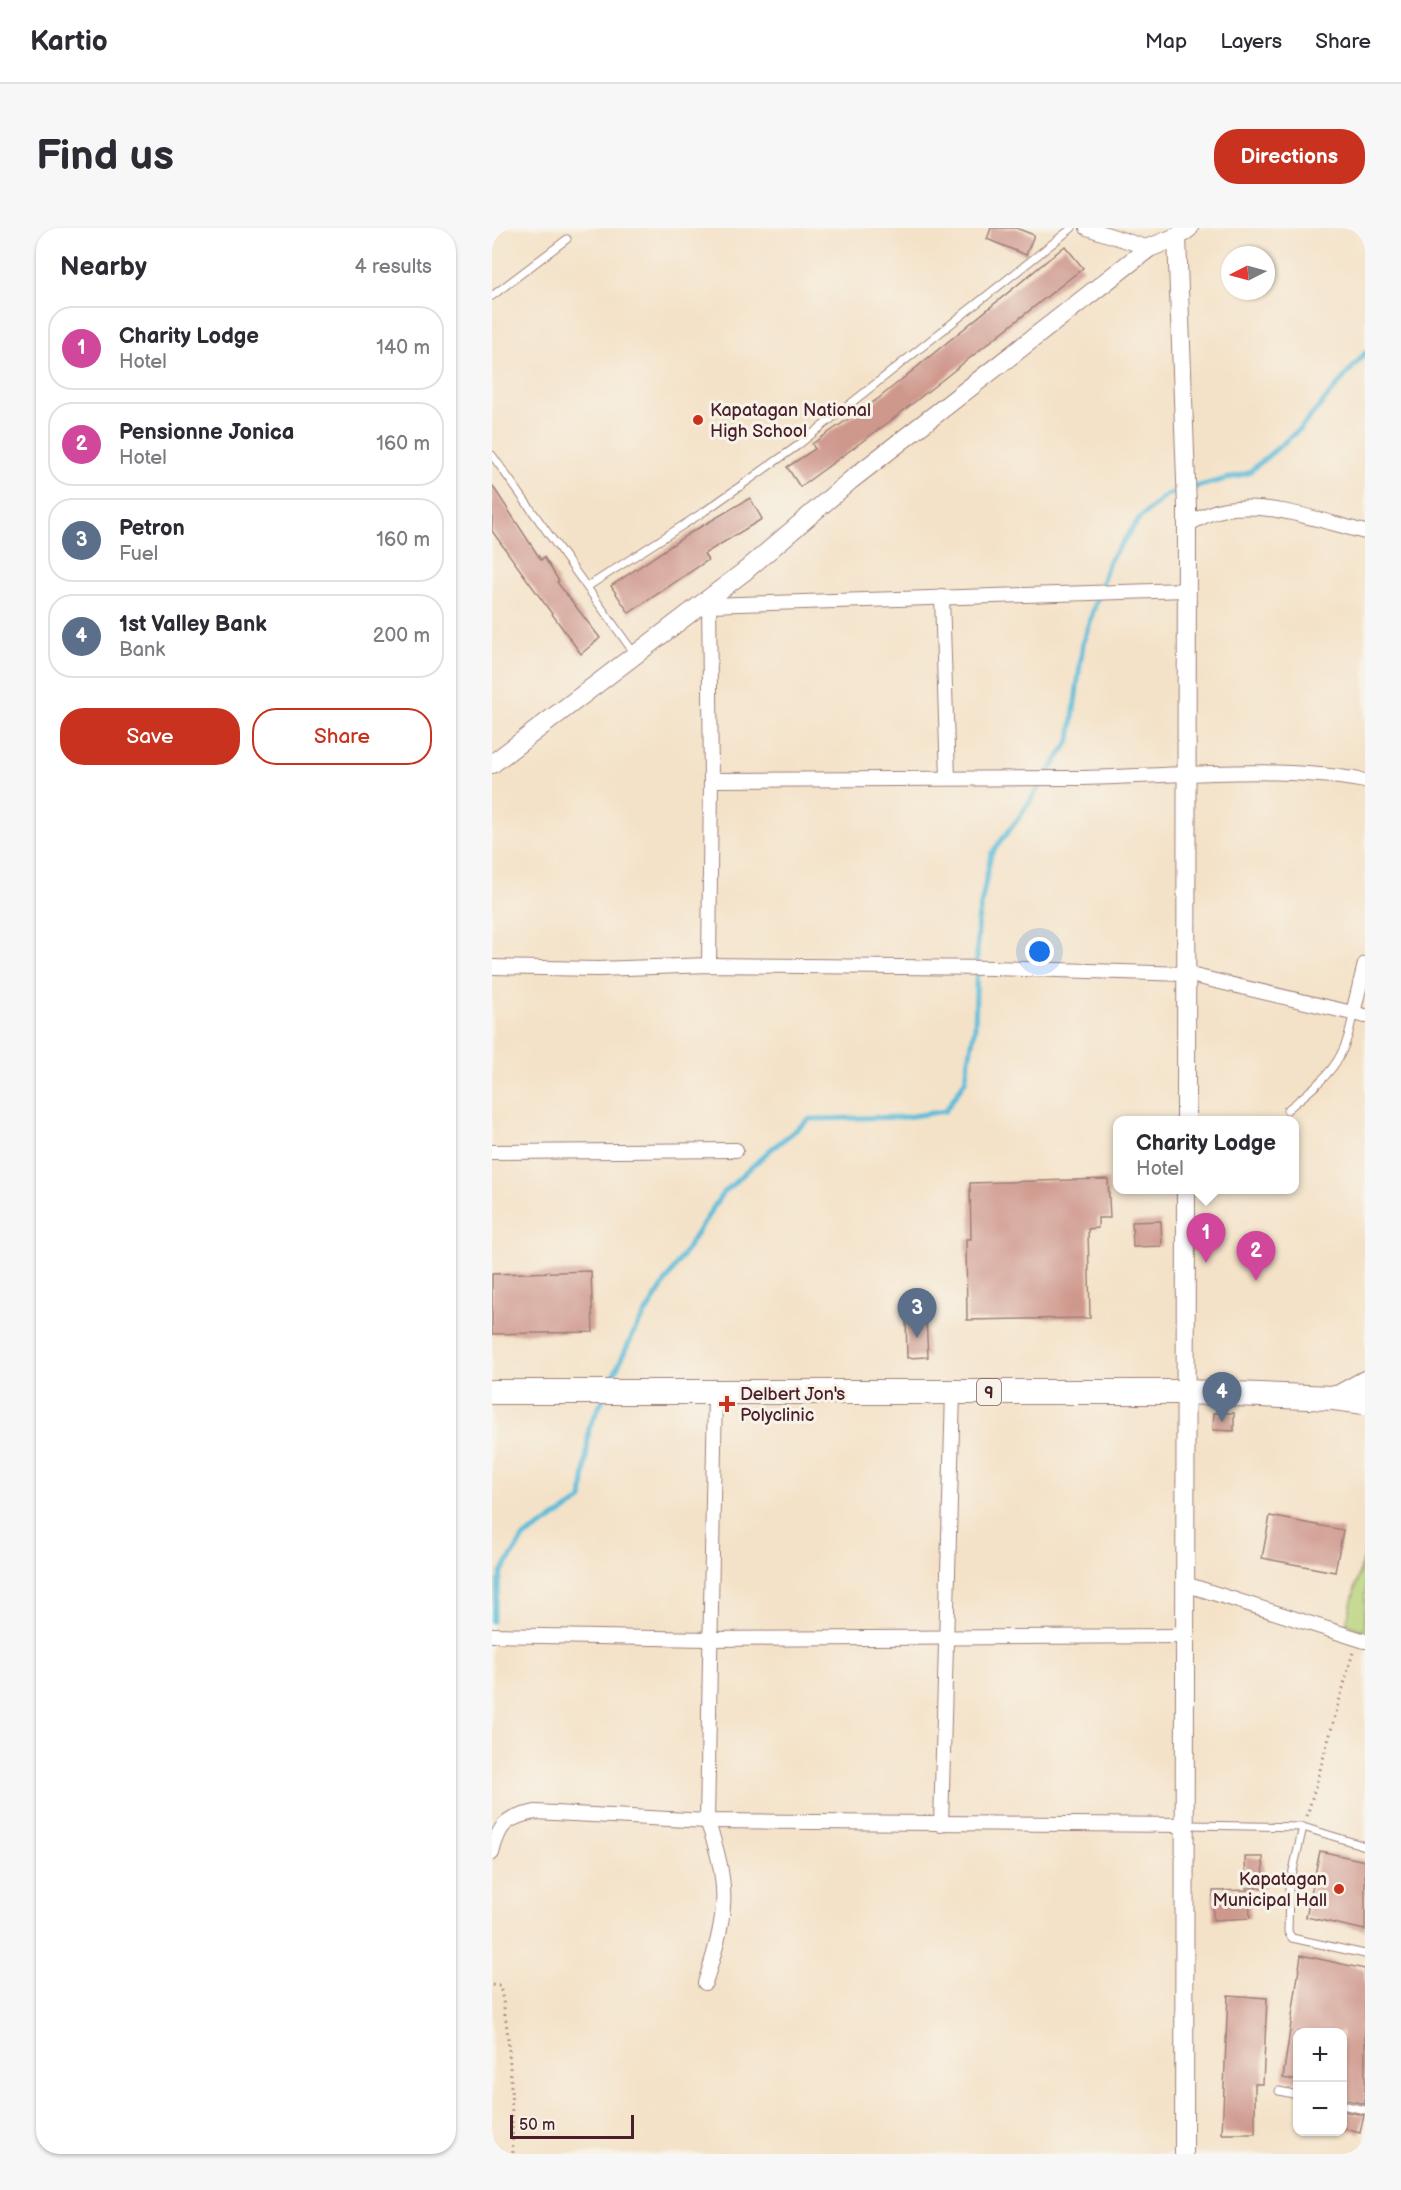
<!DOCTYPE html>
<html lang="en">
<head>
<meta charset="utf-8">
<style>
	body { margin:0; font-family:"Balsamiq Sans",sans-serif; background:#f7f7f7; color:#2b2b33 }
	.controls { position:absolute; right:18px; bottom:18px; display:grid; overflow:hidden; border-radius:12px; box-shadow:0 2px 4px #0004 }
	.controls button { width:54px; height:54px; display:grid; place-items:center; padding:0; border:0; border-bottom:2px solid #e1e1e2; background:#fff; color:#2b2b33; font:30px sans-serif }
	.compass { position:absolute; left:729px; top:18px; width:54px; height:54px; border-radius:50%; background:#fff; box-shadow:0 2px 4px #0004; rotate:264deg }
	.scale { position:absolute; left:18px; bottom:15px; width:124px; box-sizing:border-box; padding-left:6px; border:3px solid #4a1f2b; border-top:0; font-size:16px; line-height:21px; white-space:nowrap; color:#4a1f2b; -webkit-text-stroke:4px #f7f3e8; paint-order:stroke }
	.you { position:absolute; left:548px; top:724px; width:21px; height:21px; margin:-15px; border:4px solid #fff; border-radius:50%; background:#1a73e8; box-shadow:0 0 0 9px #1a73e833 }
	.badge { display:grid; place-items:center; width:39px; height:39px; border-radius:50%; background:#c8321e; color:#fff; font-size:20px; font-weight:700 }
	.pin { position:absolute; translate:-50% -50px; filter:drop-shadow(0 2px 3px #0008) }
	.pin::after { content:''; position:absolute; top:32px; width:21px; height:18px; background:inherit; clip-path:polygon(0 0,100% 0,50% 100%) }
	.popup { position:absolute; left:621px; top:888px; width:186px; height:78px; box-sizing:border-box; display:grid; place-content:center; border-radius:12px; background:#fff; filter:drop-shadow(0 2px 4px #0005); font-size:20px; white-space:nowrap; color:#7c7c81 }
	.popup b { font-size:22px; color:#2b2b33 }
	.popup::after { content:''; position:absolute; left:50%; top:100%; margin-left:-12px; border:12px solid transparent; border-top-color:#fff }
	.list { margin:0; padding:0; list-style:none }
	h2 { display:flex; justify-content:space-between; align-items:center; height:78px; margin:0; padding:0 24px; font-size:26px }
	h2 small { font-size:20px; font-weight:400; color:#7c7c81 }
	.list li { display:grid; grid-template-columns:39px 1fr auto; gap:18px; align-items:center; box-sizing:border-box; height:84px; margin:0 12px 12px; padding:0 12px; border:2px solid #e1e1e2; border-radius:24px }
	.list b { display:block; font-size:22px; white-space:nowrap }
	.list p { margin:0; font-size:20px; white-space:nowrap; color:#7c7c81 }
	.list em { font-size:20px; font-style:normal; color:#7c7c81 }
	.actions { display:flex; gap:12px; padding:18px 24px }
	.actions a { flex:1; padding:14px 0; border:2px solid #c8321e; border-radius:24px; text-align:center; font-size:21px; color:#c8321e }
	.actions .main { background:#c8321e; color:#fff }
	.map { position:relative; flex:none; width:873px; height:1926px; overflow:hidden; border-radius:24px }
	header { display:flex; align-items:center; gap:36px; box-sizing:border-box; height:84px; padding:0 30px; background:#fff; border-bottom:2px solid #e1e1e2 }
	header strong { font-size:28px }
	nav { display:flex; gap:33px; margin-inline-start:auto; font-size:21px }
	.intro { display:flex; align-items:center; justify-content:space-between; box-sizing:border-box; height:144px; padding:0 36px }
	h1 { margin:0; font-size:42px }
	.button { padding:15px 27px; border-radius:24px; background:#c8321e; color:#fff; font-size:21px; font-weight:700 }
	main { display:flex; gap:36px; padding:0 36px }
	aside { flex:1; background:#fff; border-radius:24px; box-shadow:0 2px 4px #0004 }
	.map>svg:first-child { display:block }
	.green { fill:#b6d278; stroke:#807852; stroke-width:1.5 }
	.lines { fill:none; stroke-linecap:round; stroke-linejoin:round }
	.stream { stroke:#5bbcd9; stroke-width:5 }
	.building { fill:#cf988d }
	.service-casing { stroke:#9f807a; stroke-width:9 }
	.minor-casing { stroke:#9f807a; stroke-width:16 }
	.tertiary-casing { stroke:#9f807a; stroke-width:20 }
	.secondary-casing { stroke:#9f807a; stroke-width:22 }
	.trunk-casing { stroke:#9f807a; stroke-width:26 }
	.path { stroke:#9f807a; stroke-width:3; stroke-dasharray:1.5 4.5; stroke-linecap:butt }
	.service { stroke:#fff; stroke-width:7 }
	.minor { stroke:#fff; stroke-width:14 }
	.tertiary { stroke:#fff; stroke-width:18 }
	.secondary { stroke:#fff; stroke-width:20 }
	.trunk { stroke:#fff; stroke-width:24 }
	.poi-dot { fill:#c8321e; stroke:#f7f3e8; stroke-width:2 }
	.labels { text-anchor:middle; stroke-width:6; stroke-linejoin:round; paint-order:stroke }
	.shield { fill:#f7f3e8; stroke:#7e5f64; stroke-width:1.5 }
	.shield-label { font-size:16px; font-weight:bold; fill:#4a1f2b }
	.poi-label { font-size:18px; fill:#4a1f2b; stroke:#f7f3e8; text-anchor:start }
</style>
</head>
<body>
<header>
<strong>Kartio</strong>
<nav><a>Map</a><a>Layers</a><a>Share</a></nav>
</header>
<div class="intro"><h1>Find us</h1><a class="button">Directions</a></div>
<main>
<aside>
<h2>Nearby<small>4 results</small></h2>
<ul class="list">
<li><span class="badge" style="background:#d1479c">1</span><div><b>Charity Lodge</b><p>Hotel</p></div><em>140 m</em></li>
<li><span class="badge" style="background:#d1479c">2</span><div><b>Pensionne Jonica</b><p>Hotel</p></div><em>160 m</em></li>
<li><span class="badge" style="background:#5c6f8a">3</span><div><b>Petron</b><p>Fuel</p></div><em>160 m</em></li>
<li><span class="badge" style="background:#5c6f8a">4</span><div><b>1st Valley Bank</b><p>Bank</p></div><em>200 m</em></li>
</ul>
<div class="actions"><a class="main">Save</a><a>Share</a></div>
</aside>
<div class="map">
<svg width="873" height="1926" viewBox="0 0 873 1926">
	<rect width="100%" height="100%" fill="#f7f3e8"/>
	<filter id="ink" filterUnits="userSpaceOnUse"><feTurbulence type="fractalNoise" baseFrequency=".0167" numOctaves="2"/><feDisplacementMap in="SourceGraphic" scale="12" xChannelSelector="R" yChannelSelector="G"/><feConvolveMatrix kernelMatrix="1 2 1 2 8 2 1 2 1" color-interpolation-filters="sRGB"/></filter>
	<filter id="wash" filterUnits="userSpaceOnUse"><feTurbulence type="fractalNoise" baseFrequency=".008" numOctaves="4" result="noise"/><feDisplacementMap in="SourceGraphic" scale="24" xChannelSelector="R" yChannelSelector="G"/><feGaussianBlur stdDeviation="1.35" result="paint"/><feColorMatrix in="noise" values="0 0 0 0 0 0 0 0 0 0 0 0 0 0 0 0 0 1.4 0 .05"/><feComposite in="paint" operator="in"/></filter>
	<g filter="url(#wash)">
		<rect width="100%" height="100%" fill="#f4e2c8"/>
		<polygon class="green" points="873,1322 873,1403 854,1396"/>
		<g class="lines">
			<g class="stream">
				<polyline points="117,1157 144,1100 230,966 278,922 318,891 414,889 453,883 473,853 483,799 486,692 499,626 529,587 578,512 591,415 617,333 648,290 674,267 756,245 808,201 873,125"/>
				<polyline points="0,1393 9,1345 31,1310 90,1272 97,1200 111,1171"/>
			</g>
		</g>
		<g id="blocks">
			<g class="building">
				<polygon points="499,0 524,0 542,7 534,27 495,11"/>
				<polygon points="573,18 591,40 401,191 308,259 295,239 323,221 320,216 387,170"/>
				<polygon points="0,257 49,332 52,329 67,353 65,354 108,410 89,426 0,303"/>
				<polygon points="258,270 270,291 212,326 216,332 137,385 119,358 198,305"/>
				<polygon points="616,951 618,990 606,990 606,1000 596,1001 598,1090 475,1092 474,1011 479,1011 478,955"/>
				<polygon points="669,993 670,1018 641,1019 640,994"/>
				<polygon points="99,1043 101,1104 0,1106 0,1046"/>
				<polygon points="414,1090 434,1090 436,1129 415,1130"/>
				<polygon points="722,1185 742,1185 742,1203 721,1202"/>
				<polygon points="778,1288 851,1302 843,1344 770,1330"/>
				<polygon points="828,1623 873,1633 873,1702 814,1689"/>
				<polygon points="753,1629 771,1629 772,1660 754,1660"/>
				<polygon points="757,1662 758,1690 721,1692 721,1663"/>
				<polygon points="809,1727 873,1741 873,1876 850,1871 850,1804 806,1804 806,1853 791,1850"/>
				<polygon points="736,1767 775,1770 771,1856 763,1856 763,1906 730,1906"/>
				<polygon points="850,1883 872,1887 868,1905 850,1900"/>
			</g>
		</g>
	</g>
	<g filter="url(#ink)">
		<use href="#blocks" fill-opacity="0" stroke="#9f807a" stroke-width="1.5"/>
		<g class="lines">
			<defs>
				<g id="service">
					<polyline points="0,68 75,11"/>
					<polyline points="0,227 142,425"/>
					<polyline points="95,359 213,283 305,218 580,0"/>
					<path d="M795,882c37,-31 59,-46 66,-97"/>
					<polyline points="695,1597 811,1599 873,1618"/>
					<polyline points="811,1599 797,1660 796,1704 800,1710 873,1726"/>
					<polyline points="787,1863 806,1867"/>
					<polyline points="850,1877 873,1882"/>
				</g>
				<g id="minor">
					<polyline points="595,0 657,20"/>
					<path d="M695,297c12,-7 25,-14 39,-16 45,-7 96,12 139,23"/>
					<polyline points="450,369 456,550"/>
					<polyline points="217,370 219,552 217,737"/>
					<polyline points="217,377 694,362"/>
					<path d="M219,552c121,-1 243,-1 364,-2 95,-1 195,-14 290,3"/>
					<polyline points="0,739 106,741 217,737 501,740 694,746 873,788"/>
					<polyline points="861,785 873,736"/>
					<polyline points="0,924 244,922"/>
					<polyline points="693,1356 873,1413"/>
					<polyline points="0,1407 217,1411 693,1408"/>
					<polyline points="449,1597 461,1164"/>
					<path d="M0,1625c7,-29 14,-35 43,-41l172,9 478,4"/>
					<path d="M213,1755c21,-66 27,-95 2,-162l8,-428"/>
				</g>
				<g id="tertiary">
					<polyline points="685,9 695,279 694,892"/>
					<polyline points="0,536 253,343 359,252 657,20 685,9 697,0"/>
					<polyline points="692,1926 694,962"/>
				</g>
				<polyline id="secondary" points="842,1170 873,1153"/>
				<polyline id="trunk" points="0,1164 693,1164 842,1170 873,1174"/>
			</defs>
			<use href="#service" class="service-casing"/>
			<use href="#minor" class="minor-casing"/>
			<use href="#tertiary" class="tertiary-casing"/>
			<use href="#secondary" class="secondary-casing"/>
			<use href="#trunk" class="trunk-casing"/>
			<g class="path">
				<polyline points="815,1588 861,1424"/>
				<path d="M0,1757l8,1c12,55 11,112 13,168"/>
			</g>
			<use href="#service" class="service"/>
			<use href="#minor" class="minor"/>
			<use href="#tertiary" class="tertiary"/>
			<use href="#secondary" class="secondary"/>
			<use href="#trunk" class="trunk"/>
		</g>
	</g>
	<g class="poi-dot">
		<circle cx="206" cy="192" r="6"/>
		<path d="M232 1167h6v6h6v6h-6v6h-6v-6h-6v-6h6z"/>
		<circle cx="847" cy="1661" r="6"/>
	</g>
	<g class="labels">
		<rect class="shield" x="485" y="1151" width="24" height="26" rx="4.5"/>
		<g class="shield-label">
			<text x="497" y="1170">9</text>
		</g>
		<g class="poi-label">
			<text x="218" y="188">Kapatagan National<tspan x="218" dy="21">High School</tspan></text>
			<text x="248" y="1172">Delbert Jon's<tspan x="248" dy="21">Polyclinic</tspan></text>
			<text x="835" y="1657" text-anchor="end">Kapatagan<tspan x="835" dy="21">Municipal Hall</tspan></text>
		</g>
	</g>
</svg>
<div class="controls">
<button>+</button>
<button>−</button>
</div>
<svg class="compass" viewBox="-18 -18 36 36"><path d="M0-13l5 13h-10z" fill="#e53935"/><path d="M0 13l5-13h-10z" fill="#7c7c81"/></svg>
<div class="scale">50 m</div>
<div class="you"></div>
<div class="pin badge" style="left:714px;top:1035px;background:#d1479c">1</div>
<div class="popup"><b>Charity Lodge</b>Hotel</div>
<div class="pin badge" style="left:764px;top:1053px;background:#d1479c">2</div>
<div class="pin badge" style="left:425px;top:1110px;background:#5c6f8a">3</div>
<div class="pin badge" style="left:730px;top:1194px;background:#5c6f8a">4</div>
</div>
</main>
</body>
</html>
